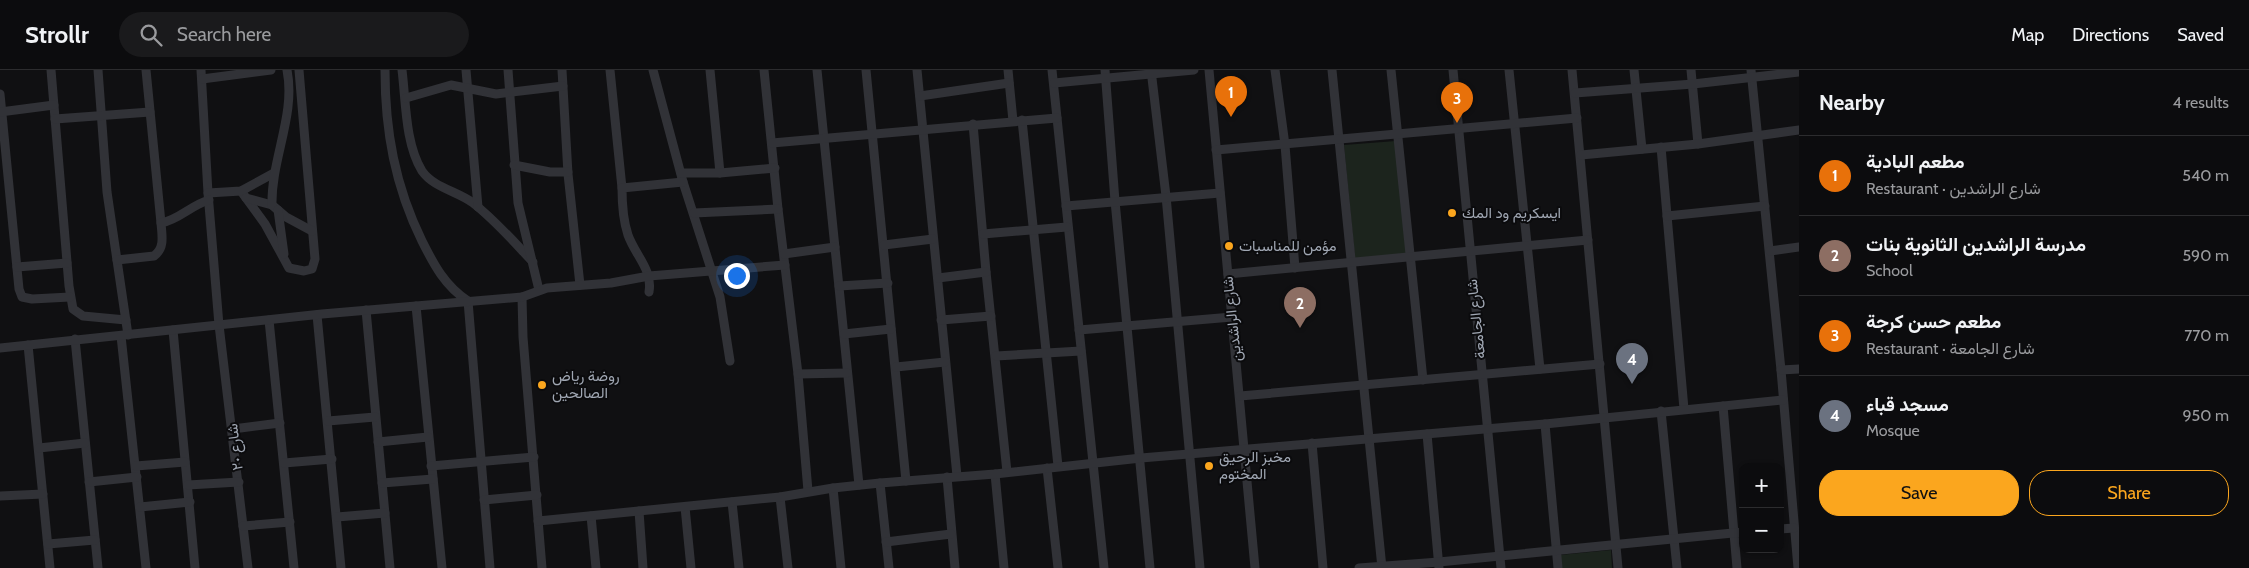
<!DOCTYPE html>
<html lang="en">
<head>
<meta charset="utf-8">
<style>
	body { margin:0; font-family:Cabin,Vazirmatn,sans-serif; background:#1a1a1c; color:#f1f3f6 }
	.controls { position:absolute; right:15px; bottom:15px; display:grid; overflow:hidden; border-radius:10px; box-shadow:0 1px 4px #0004 }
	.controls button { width:45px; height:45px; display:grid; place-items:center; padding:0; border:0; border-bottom:1px solid #2c2c2e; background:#0c0c0e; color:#f1f3f6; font:25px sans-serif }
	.you { position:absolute; left:736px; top:205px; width:18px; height:18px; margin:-12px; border:4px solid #fff; border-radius:50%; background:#1a73e8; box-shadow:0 0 0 8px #1a73e833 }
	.badge { display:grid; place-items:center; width:32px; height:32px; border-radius:50%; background:#fba61e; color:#fff; font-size:16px; font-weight:700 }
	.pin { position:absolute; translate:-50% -41px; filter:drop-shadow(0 1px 2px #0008) }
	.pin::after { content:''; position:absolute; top:26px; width:18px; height:15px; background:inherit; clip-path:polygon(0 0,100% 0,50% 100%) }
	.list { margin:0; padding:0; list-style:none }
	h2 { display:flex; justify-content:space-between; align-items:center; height:65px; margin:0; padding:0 20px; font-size:21px }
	h2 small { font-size:16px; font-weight:400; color:#9a9b9e }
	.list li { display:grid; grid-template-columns:32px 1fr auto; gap:15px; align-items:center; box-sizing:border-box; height:80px; padding:0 20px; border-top:1px solid #2c2c2e }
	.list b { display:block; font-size:19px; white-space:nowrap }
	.list p { margin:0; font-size:16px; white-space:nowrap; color:#9a9b9e }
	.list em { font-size:16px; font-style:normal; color:#9a9b9e }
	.actions { display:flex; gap:10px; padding:15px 20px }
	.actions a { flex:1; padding:11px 0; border:1px solid #fba61e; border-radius:20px; text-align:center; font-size:18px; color:#fba61e }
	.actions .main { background:#fba61e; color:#111 }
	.icon { flex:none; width:28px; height:28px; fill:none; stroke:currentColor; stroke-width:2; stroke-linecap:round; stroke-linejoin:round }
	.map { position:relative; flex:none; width:1799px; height:498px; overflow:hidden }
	header { display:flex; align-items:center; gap:30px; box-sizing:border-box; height:70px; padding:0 25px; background:#0c0c0e; border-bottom:1px solid #2c2c2e }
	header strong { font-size:24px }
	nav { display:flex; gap:28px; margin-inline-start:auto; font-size:18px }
	.search { width:350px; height:45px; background:#1a1a1c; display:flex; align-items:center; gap:12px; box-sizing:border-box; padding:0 18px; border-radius:28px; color:#9a9b9e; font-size:19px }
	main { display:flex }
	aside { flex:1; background:#0c0c0e }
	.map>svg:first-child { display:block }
	.green { fill:#1c241d }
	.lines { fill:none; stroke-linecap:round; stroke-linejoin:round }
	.minor { stroke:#313237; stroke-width:9 }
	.poi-dot { fill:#fba61e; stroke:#0b0b0d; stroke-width:2 }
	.labels { text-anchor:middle; stroke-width:4; stroke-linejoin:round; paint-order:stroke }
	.poi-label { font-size:15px; fill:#a0a7b3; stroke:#0b0b0d; text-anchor:start }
	.street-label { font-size:15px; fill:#a0a7b3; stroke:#0b0b0d }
</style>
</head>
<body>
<header>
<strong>Strollr</strong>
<div class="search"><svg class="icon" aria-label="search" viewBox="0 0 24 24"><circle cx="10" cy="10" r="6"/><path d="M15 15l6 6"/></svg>Search here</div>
<nav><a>Map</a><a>Directions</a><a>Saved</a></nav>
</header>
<main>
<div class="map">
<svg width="1799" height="498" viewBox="0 0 1799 498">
	<rect width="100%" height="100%" fill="#101012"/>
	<g class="green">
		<polygon points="1396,71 1407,184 1355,189 1344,75"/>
		<polygon points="1611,480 1612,498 1562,498 1560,485"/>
	</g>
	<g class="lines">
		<g class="minor">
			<polyline points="51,0 69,216 73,239 83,246 126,250"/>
			<polyline points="98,0 107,122 128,265"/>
			<polyline points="146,0 161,153"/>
			<polyline points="201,0 208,123 219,255 248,498"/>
			<path d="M385,0c0,61 10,116 37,171 12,24 23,45 46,60"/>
			<path d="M402,0c4,32 3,73 20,101 12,17 35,20 51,32 22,17 41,39 60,59"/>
			<polyline points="466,0 478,137"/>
			<polyline points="508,0 518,133 539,220"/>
			<polyline points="562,0 568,104 580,215"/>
			<polyline points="610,0 622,118"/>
			<polyline points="653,0 683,112 720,227 730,291"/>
			<polyline points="710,0 720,103"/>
			<polyline points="764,0 778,139 798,304 808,421"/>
			<polyline points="817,0 859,415"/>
			<polyline points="866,0 906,411"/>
			<polyline points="917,0 957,406"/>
			<polyline points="1008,0 1013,51"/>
			<polyline points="1052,0 1104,498"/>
			<polyline points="1105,0 1115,131 1150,498"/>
			<polyline points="1151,0 1166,126 1200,498"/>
			<polyline points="1209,0 1255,498"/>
			<polyline points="1275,0 1285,75 1295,198"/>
			<polyline points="1332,0 1382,498"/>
			<polyline points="1391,0 1423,310"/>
			<polyline points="1453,0 1501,498"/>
			<polyline points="1509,0 1540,299"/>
			<polyline points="1572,0 1618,498"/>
			<polyline points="1634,0 1642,79"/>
			<polyline points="1691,0 1698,74"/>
			<polyline points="1751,0 1781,300 1798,498"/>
			<polyline points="202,9 271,0"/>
			<polyline points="1054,13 1194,0"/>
			<polyline points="1575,23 1693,14 1799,2"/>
			<polyline points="0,24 19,219 22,227 32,229 70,227"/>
			<polyline points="920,26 1009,13"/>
			<polyline points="406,28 451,15 496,24 563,16"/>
			<polyline points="0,42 54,35"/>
			<polyline points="55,49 150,42"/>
			<polyline points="1022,50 1058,396"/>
			<polyline points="973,54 986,202 1007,402"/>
			<polyline points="772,73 1057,48"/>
			<polyline points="1661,77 1684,339"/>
			<polyline points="1216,80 1577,48"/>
			<polyline points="1581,85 1698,74 1799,60"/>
			<polyline points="514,95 550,102 568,102"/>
			<polyline points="681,103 720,103 775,98"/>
			<polyline points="241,121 265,154 289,198 304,201 312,199 315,189 299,0"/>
			<polyline points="208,123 241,121 274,103"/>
			<polyline points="246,128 272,135 286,147 312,161"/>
			<path d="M272,135c-1,-46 24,-90 15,-135"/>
			<polyline points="1066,136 1220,123"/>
			<polyline points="278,140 284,184"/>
			<polyline points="694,143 778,139"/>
			<polyline points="1667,146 1765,136"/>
			<polyline points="983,164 1067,157"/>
			<polyline points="884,175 933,169"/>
			<polyline points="1770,181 1799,177"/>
			<polyline points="784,184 835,177"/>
			<path d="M117,190l37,-4c11,-8 8,-20 7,-33 18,-3 30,-18 48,-23"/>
			<polyline points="17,197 67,193"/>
			<polyline points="1228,204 1588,170"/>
			<polyline points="938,208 986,202"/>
			<polyline points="839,216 888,213"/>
			<path d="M649,222c4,-22 -14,-37 -21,-57 -5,-15 -6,-31 -6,-47l61,-6"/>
			<polyline points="522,227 523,267 542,498"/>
			<polyline points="468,231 490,498"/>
			<polyline points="416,236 442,498"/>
			<polyline points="366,240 390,498"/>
			<polyline points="317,245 341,498"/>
			<polyline points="269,250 294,498"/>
			<polyline points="941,250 991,246"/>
			<polyline points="173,260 195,498"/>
			<polyline points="1079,260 1232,247"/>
			<polyline points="844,264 891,259"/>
			<polyline points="121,266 146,498"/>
			<polyline points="75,269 98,498"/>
			<polyline points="28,275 50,498"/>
			<polyline points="0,278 322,244 522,227 547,218 611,213 649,206 785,195"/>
			<polyline points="996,286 1081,281"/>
			<polyline points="896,297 945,292"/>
			<polyline points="1781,300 1799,299"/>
			<polyline points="798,304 847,303"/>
			<polyline points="1240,326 1600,294"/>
			<polyline points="1723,336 1737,498"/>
			<polyline points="1661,341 1677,498"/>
			<polyline points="328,351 375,347"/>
			<polyline points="1545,354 1558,498"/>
			<polyline points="233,359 280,353"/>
			<polyline points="1427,364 1439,498"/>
			<polyline points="378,372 428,367"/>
			<polyline points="1312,373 1323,498"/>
			<polyline points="39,378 85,373"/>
			<polyline points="284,393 332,389"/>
			<polyline points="136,396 185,392"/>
			<polyline points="431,396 534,387"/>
			<polyline points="1047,398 1058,498"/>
			<polyline points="995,404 1004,498"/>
			<polyline points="947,407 955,498"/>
			<polyline points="89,412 137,407"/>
			<polyline points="382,413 433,409"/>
			<polyline points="880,413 889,498"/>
			<polyline points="188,415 239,412"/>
			<polyline points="833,418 841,498"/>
			<polyline points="0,426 43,424"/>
			<polyline points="780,427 788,498"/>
			<polyline points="484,430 537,425"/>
			<polyline points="732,432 739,498"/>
			<polyline points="140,437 190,432"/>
			<polyline points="685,437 691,498"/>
			<polyline points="639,441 643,498"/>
			<polyline points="591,446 596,498"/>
			<polyline points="337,447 385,443"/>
			<polyline points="538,451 780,427 833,418 880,413 995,404 1141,388 1545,354 1783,330"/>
			<polyline points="243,456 290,452"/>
			<polyline points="1780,459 1794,458"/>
			<polyline points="886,472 951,464"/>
			<polyline points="48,474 95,470"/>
			<polyline points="1359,498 1439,492 1743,462"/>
		</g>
	</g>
	<g class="poi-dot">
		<circle cx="1452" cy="143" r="5"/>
		<circle cx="1229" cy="176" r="5"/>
		<circle cx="542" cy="315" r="5"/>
		<circle cx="1209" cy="396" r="5"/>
	</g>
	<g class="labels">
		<g class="poi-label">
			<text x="1462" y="148">ايسكريم ود المك</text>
			<text x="1239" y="181">مؤمن للمناسبات</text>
			<text x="552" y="311">روضة رياض<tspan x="552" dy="17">الصالحين</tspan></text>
			<text x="1219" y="392">مخبز الرحيق<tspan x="1219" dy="17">المختوم</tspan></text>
		</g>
		<g class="street-label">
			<text transform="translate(1232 249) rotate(-96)" y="5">شارع الراشدين</text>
			<text transform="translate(1476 249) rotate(-96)" y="5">شارع الجامعة</text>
			<text transform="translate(235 377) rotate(-97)" y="5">شارع ٢٠</text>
		</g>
	</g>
</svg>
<div class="controls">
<button>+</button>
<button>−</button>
</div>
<div class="you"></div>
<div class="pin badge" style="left:1231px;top:47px;background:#e8710a">1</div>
<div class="pin badge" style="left:1300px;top:258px;background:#8d6e63">2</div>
<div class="pin badge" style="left:1457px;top:53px;background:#e8710a">3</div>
<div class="pin badge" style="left:1632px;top:314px;background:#6b7280">4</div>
</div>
<aside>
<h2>Nearby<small>4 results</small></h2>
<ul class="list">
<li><span class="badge" style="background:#e8710a">1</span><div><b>مطعم البادية</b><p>Restaurant · شارع الراشدين</p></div><em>540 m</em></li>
<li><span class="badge" style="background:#8d6e63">2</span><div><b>مدرسة الراشدين الثانوية بنات</b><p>School</p></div><em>590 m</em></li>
<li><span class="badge" style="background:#e8710a">3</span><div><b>مطعم حسن كرجة</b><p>Restaurant · شارع الجامعة</p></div><em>770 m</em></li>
<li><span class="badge" style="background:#6b7280">4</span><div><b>مسجد قباء</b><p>Mosque</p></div><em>950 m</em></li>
</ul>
<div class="actions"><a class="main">Save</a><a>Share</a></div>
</aside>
</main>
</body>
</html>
